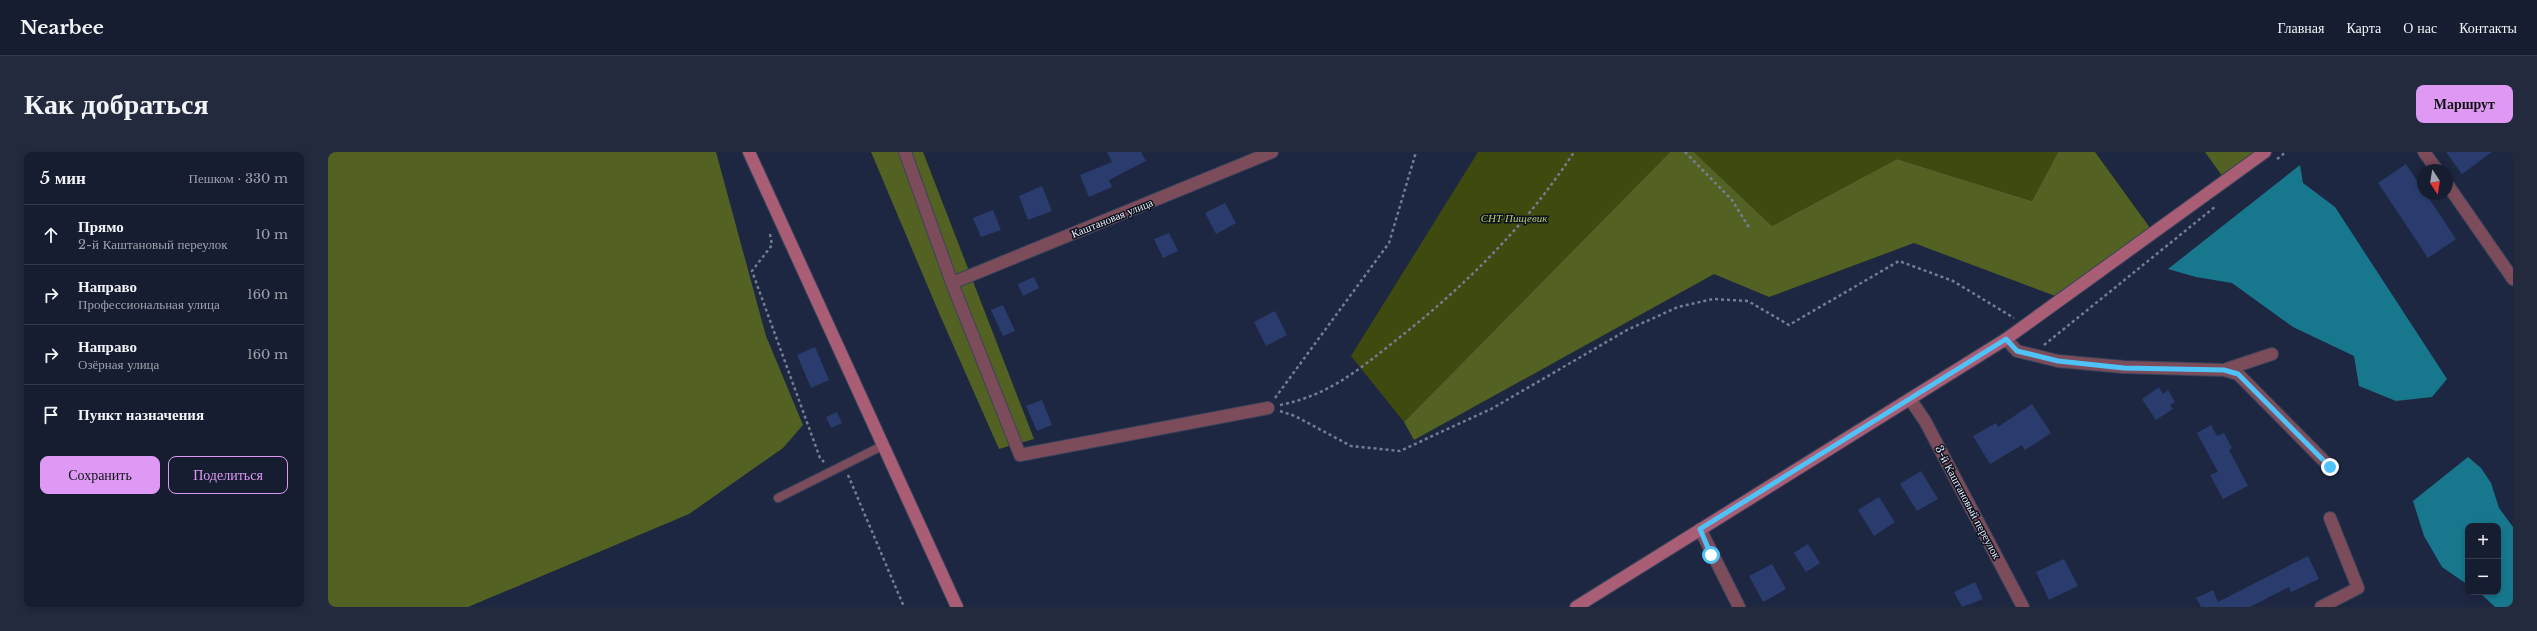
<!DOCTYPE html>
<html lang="ru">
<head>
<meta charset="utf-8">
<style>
	body { margin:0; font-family:"Libre Baskerville",serif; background:#232a3d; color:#f1f3f6 }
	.controls { position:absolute; right:12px; bottom:12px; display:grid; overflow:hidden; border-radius:8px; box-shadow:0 2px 6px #0003 }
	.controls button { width:36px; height:36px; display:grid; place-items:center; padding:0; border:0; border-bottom:1px solid #353b4d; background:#161d31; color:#f1f3f6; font:20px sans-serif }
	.compass { position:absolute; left:2089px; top:12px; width:36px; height:36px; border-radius:50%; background:#161d31; box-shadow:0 2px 6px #0003; rotate:168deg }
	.stop { position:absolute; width:12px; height:12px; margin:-9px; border:3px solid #4fc3f7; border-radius:50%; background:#fff }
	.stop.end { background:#4fc3f7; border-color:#fff; box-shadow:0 1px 4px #0008 }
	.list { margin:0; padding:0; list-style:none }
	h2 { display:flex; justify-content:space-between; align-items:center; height:52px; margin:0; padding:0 16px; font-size:17px }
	h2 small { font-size:13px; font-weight:400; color:#9ea2ab }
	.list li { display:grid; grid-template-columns:26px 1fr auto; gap:12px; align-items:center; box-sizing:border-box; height:60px; padding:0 16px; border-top:1px solid #353b4d }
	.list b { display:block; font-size:15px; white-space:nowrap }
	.list p { margin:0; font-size:13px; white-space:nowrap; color:#9ea2ab }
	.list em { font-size:13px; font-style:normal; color:#9ea2ab }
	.actions { display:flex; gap:8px; padding:12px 16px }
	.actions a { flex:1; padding:9px 0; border:1px solid #dd99f4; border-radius:8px; text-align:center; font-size:14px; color:#dd99f4 }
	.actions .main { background:#dd99f4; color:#111 }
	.icon { flex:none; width:22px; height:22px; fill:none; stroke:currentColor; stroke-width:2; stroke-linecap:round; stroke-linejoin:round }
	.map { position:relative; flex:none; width:2185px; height:455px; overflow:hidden; border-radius:8px }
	header { display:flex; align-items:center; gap:24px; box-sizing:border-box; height:56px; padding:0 20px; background:#161d31; border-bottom:1px solid #353b4d }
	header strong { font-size:19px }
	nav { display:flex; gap:22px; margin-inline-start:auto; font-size:14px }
	.intro { display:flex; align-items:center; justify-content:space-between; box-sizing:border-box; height:96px; padding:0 24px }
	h1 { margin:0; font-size:28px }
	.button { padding:10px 18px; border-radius:8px; background:#dd99f4; color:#111; font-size:14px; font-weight:700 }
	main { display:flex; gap:24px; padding:0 24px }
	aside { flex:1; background:#161d31; border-radius:8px; box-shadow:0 2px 6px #0003 }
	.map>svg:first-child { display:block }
	.green { fill:#3e4a0e }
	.forest { fill:#536122 }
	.water { fill:#17788d }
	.building { fill:#293c6d }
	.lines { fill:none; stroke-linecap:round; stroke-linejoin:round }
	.lane-casing { stroke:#3a435b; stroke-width:10 }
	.street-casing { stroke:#3a435b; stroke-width:14 }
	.secondary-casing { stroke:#3a435b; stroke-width:14 }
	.path { stroke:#757d92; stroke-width:2.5; stroke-dasharray:3 3; stroke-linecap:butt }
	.lane { stroke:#7c4c5a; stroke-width:8 }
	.street { stroke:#7c4c5a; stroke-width:12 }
	.secondary { stroke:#aa5e75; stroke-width:12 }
	.route { stroke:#4fc3f7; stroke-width:5 }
	.labels { text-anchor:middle; stroke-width:3; stroke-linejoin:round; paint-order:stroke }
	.street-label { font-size:11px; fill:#e9effd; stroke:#0c111c }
	.park-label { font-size:11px; font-style:italic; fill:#b6cc72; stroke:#0c111c }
</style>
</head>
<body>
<header>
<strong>Nearbee</strong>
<nav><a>Главная</a><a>Карта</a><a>О нас</a><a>Контакты</a></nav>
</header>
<div class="intro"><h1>Как добраться</h1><a class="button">Маршрут</a></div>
<main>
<aside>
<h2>5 мин<small>Пешком · 330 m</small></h2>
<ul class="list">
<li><svg class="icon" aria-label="ahead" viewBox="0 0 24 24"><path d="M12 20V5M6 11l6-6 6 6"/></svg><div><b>Прямо</b><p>2-й Каштановый переулок</p></div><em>10 m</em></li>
<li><svg class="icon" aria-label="right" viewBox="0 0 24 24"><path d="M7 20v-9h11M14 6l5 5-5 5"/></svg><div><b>Направо</b><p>Профессиональная улица</p></div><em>160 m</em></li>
<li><svg class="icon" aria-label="right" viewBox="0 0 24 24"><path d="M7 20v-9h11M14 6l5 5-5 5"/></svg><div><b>Направо</b><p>Озёрная улица</p></div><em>160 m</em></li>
<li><svg class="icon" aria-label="arrive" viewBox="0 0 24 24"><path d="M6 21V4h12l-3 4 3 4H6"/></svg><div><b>Пункт назначения</b></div></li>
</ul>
<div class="actions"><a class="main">Сохранить</a><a>Поделиться</a></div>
</aside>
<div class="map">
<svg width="2185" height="455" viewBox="0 0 2185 455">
	<rect width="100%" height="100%" fill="#1d2741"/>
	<g class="green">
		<polygon points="1150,0 1342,0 1076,270 1023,204"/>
		<polygon points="1366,0 1730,0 1704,49 1569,7 1444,74"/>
	</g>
	<g class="forest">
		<polygon points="0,0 388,0 438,184 475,273 455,296 361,362 140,455 0,455"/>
		<polygon points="543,0 595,0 706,287 671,297 611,161"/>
		<polygon points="1342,0 1366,0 1444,74 1569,7 1704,49 1730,0 1767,0 1825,80 1735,147 1586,91 1441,145 1386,122 1086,288 1076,270"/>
		<polygon points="1877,0 1933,0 1897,28"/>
	</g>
	<g class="water">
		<polygon points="1972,13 1975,31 2007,55 2119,227 2104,245 2068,249 2031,234 2026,204 1965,175 1904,131 1868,125 1840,117"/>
		<polygon points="2140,305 2153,316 2163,331 2171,356 2185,375 2185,455 2167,455 2151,440 2170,440 2170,374 2140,374 2140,433 2114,415 2096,384 2085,349"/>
	</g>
	<g class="building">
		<polygon points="779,0 813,0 818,9 781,28 784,35 761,45 752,23 784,10"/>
		<polygon points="2118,0 2164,0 2134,22"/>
		<polygon points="2078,12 2095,38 2095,42 2098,42 2128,87 2100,106 2050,31"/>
		<polygon points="714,34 724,59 700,68 691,44"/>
		<polygon points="897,51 908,71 888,82 877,61"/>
		<polygon points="665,58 673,78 653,85 645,66"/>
		<polygon points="841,81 850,99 835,106 826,87"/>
		<polygon points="706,125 711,136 695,144 690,132"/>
		<polygon points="675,153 687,179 675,184 663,158"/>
		<polygon points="947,159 959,183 938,194 926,170"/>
		<polygon points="487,195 501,228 483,236 469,203"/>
		<polygon points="1831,235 1835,242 1840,238 1847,250 1842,253 1845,257 1828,268 1814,247"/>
		<polygon points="714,248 724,273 709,279 698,254"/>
		<polygon points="1704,252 1723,281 1697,298 1694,293 1662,312 1645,284 1668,271 1670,275"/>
		<polygon points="509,260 514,271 503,276 498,265"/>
		<polygon points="1883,273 1889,284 1896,281 1904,296 1901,298 1920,334 1895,347 1882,323 1890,320 1869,281"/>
		<polygon points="1593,319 1610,347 1589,359 1572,332"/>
		<polygon points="1551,345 1567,370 1546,384 1530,358"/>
		<polygon points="1480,392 1492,411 1478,420 1466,401"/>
		<polygon points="1980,404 1991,427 1963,440 1961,435 1922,455 1873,455 1868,446 1885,438 1890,450"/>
		<polygon points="1736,407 1750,434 1721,448 1708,420"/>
		<polygon points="1444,412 1458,437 1435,450 1421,424"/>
		<polygon points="1647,430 1655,447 1634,455 1626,440"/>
	</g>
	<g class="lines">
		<defs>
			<polyline id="lane" points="450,346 556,293"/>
			<g id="street">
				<polyline points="577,0 624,131 692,303 940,256"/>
				<polyline points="2096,0 2109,18"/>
				<polyline points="2119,32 2185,127"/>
				<polyline points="624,131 944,0"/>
				<polyline points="1678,187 1689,199 1730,209 1796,215 1896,218 1910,222 2002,315"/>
				<polyline points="1896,218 1944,202"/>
				<polyline points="1582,247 1597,269 1695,455"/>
				<polyline points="1372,377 1411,455"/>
				<polyline points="1993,455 2030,436 2002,366"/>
			</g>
			<g id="secondary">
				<polyline points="421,0 629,455"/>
				<polyline points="1248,455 1678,187 1937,0"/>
			</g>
		</defs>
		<use href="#lane" class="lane-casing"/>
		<use href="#street" class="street-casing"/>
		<use href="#secondary" class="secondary-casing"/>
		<g class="path">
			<polyline points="1357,0 1404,48 1422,77"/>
			<polyline points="1949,7 1958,0"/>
			<polyline points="442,82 444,93 424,119 492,306 496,310"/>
			<polyline points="1716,193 1888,54"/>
			<polyline points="947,246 1061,91 1088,0"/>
			<path d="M952,253c49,-10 77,-34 115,-64 69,-54 131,-115 179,-189"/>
			<polyline points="952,259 967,264 1023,294 1072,299 1165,256 1299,178 1350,155 1385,147 1420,149 1461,173 1571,109 1625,129 1686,166"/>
			<polyline points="520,323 576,455"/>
		</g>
		<use href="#lane" class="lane"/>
		<use href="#street" class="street"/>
		<use href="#secondary" class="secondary"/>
	</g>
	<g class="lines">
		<polyline class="route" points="1383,403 1372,377 1678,187 1689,199 1730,209 1796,216 1896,218 1910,222 2002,315"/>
	</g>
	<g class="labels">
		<g class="street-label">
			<text transform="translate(784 66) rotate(-22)" y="4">Каштановая улица</text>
			<text transform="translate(1640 350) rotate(62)" y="4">3-й Каштановый переулок</text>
		</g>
		<g class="park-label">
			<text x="1186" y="70">СНТ Пищевик</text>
		</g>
	</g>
</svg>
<div class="controls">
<button>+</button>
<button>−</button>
</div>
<svg class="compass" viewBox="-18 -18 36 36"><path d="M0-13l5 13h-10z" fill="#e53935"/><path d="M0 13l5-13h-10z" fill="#9ea2ab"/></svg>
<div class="stop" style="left:1383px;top:403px"></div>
<div class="stop end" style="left:2002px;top:315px"></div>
</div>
</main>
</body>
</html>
